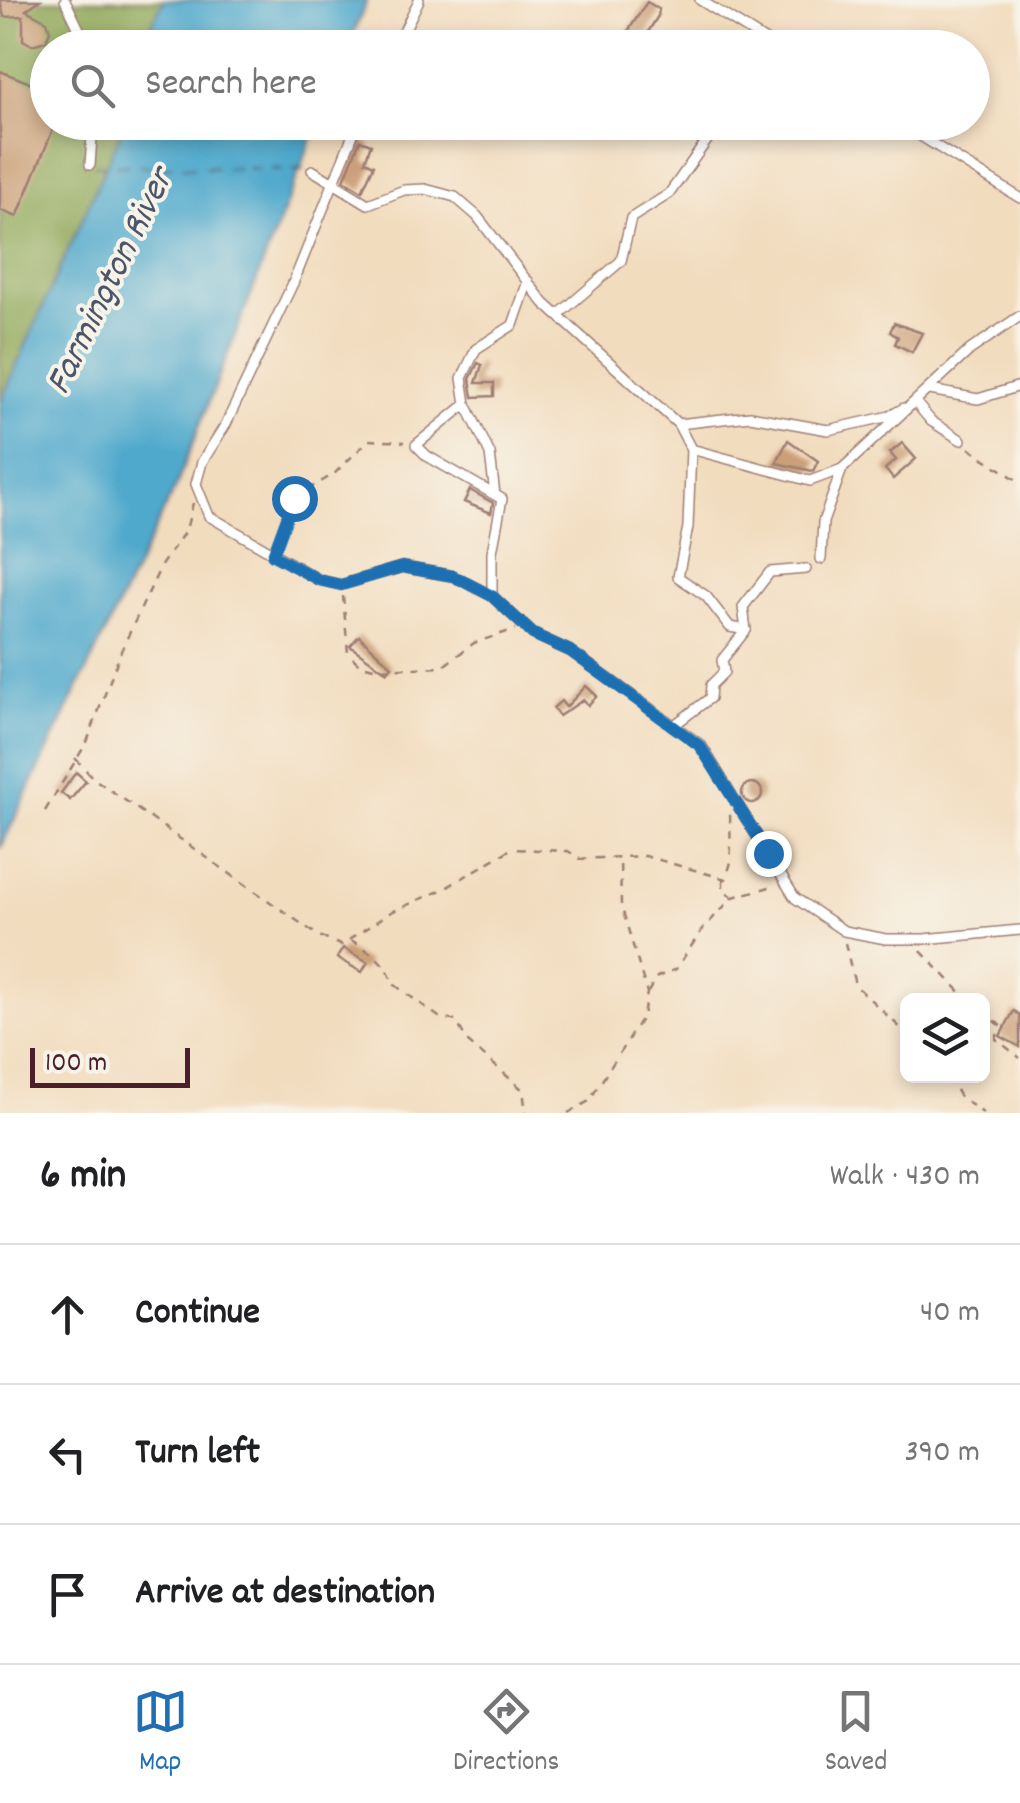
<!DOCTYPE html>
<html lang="en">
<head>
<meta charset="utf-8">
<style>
	body { margin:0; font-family:Dekko,sans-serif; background:#f6f6f6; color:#202124 }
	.controls { position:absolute; right:30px; bottom:30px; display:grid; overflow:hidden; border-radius:15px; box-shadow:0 5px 15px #0003 }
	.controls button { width:90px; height:90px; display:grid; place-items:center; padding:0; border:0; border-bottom:2px solid #e0e0e0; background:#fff; color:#202124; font:50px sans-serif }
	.scale { position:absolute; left:30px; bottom:25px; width:160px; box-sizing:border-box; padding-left:10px; border:5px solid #4a1f2b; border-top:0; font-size:28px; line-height:35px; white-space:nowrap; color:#4a1f2b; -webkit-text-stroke:8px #f7f3e8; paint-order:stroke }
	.stop { position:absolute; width:30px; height:30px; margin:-22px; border:8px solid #1f6fb2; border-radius:50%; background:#fff }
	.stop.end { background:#1f6fb2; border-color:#fff; box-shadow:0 2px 10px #0008 }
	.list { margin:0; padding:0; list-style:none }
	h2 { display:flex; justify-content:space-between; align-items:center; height:130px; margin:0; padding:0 40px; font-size:42px }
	h2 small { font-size:32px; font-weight:400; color:#757577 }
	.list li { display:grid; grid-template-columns:65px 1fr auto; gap:30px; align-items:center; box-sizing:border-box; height:140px; padding:0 40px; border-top:2px solid #e0e0e0 }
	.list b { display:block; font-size:38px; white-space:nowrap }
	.list em { font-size:32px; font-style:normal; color:#757577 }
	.icon { flex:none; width:55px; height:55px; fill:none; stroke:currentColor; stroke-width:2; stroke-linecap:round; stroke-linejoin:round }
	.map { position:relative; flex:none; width:1020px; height:1113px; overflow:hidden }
	.search { position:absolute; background:#fff; box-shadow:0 5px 15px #0003; left:30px; right:30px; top:30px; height:110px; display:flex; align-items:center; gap:25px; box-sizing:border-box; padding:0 35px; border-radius:55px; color:#757577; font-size:38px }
	.sheet { height:550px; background:#fff }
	nav { display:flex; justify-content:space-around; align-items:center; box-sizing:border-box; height:140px; border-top:2px solid #e0e0e0; background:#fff; font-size:28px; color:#757577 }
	nav a { display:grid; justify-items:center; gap:5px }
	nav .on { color:#1f6fb2 }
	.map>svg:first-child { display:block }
	.forest { fill:#8fa759; stroke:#6c6342; stroke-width:2.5 }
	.water { fill:#4fa9cc; stroke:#4c647c; stroke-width:2.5 }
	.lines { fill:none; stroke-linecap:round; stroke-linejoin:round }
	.ferry { stroke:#4c566b; stroke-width:2.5; stroke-dasharray:12 10; stroke-linecap:butt }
	.building { fill:#cba079 }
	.street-casing { stroke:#9e7e74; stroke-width:12 }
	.path { stroke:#9e7e74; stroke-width:2.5; stroke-dasharray:8 8; stroke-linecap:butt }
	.street { stroke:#fff; stroke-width:9 }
	.route { stroke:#1f6fb2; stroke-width:12 }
	.labels { text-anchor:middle; stroke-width:8; stroke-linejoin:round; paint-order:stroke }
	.water-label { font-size:38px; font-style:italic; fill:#4c566b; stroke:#f7f3e8 }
</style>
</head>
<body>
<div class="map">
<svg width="1020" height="1113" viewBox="0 0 1020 1113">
	<rect width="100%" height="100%" fill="#f7f3e8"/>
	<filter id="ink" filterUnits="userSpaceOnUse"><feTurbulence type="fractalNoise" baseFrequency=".01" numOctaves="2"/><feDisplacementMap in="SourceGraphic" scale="20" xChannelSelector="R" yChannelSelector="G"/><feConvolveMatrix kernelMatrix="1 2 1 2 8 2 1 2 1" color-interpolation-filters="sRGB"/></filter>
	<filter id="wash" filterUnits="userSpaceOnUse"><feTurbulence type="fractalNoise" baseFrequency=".0048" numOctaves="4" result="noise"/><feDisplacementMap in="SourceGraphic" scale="40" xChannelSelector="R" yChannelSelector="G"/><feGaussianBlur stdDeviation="2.25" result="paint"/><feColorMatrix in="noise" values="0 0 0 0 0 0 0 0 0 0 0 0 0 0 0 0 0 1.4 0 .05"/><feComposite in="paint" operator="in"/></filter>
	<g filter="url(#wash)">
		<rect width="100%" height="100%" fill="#f2dcbe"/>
		<polygon class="forest" points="0,0 164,0 149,30 148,47 48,48 48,122 125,123 0,403"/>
		<g class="water">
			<polygon points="164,0 367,0 348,47 148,47 149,30"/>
			<polygon points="125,123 318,123 176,486 0,849 0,403"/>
		</g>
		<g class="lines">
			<polyline class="ferry" points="94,165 310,170"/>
		</g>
		<g id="blocks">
			<g class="building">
				<polygon points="0,0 40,0 26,10 47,21 50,31 46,41 32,45 23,40 23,16 4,17"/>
				<polygon points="647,2 659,9 658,16 638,48 617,48"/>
				<polygon points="0,71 35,85 40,73 48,76 48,122 56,122 17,217 0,210"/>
				<polygon points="360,140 371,144 365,161 374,165 362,191 344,180"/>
				<polygon points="894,323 922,333 912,352 895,344 898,337 890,332"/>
				<polygon points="478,363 482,365 476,383 494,383 494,396 473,397 470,379"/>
				<polygon points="788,440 818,461 813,471 776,463"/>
				<polygon points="902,443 916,459 893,479 885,469 896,460 890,453"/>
				<polygon points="470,490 493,503 491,513 464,502"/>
				<polygon points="359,636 392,666 387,672 350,646"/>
				<polygon points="586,686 597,696 588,705 583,700 559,716 553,708 561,701 566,707"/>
				<polygon points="76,772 86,781 70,800 61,793"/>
				<circle cx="752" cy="793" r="10"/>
				<polygon points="343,948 368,962 362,972 337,958"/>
				<polygon points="1014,1011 1020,1015 1020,1047 1000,1036"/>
			</g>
		</g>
	</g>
	<g filter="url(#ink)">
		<use href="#blocks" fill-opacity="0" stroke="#9e7e74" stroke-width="2.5"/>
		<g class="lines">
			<defs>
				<g id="street">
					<polyline points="65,0 88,48"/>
					<polyline points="700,0 777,48"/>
					<polyline points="390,48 404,31 419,0"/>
					<polyline points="358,122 294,281 226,424 202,462 196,484 209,516 319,580 341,585 402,567 453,576 492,596 533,634 570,651 701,745 795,898 844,931 886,939 924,939 1020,930"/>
					<polyline points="898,122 1020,198"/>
					<polyline points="90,165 93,122"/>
					<polyline points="312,170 368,204 404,190 425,189 455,197 477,216 544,303 678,424 691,449 810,481 842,469"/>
					<polyline points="558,315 621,261 631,218 669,194 720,122"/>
					<polyline points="930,390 978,399 1020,386"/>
					<polyline points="916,403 931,421 961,440"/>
					<polyline points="466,404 490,454 495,495"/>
					<polyline points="678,424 750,416 828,430 890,416 904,408"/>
					<polyline points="691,449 688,527 678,577 706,596 730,627 746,630"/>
					<polyline points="821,559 823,522 842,469 970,350 1020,316"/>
					<polyline points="492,596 492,552 502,499 427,456 416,445 466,404 462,378 476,349 513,325 528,281"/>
					<polyline points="673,726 710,698 711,685 724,672 722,660 746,630 743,607 770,572 806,569"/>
				</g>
			</defs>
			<use href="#street" class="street-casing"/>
			<g class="path">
				<polyline points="969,448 1020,482"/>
				<polyline points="279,544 294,498 334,474 369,440 405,442"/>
				<polyline points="343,596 348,653 359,664 377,669 442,667 474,643 516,629"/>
				<polyline points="75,758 93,778 319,936 341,945 391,912 444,889 511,849 568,851 580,859 645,856 726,879 731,862 730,813"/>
				<polyline points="45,811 87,742 121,651 162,564 186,530 193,503"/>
				<polyline points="723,879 723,890 732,896"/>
				<path d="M351,940c16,10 38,23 41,43l47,34 17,4 12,21 55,48 3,23"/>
				<polyline points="845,943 855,985 908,1035"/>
				<polyline points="921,951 969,1001"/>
				<polyline points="648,992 657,977 676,969 702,930 733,897 777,885"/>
				<polyline points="982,1011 1000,1025 996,1039 1020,1058"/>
				<polyline points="948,1076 960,1097 983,1113"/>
				<polyline points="568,1113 589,1101 643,1016 647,993 621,905 620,858"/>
			</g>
			<use href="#street" class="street"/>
		</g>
	</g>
	<g class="lines" filter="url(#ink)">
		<polyline class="route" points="294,498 273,555 319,580 341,585 402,567 453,576 492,596 533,634 570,651 700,746 768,853"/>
	</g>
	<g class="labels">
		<g class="water-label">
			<text transform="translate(107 280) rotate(-64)" y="13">Farmington River</text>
		</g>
	</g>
</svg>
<div class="controls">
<button><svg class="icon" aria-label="layers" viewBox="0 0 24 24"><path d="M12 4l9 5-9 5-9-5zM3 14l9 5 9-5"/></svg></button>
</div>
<div class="scale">100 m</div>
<div class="stop" style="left:294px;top:498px"></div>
<div class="stop end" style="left:768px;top:853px"></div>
<div class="search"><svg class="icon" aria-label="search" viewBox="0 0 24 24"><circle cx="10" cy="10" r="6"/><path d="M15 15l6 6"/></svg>Search here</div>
</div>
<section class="sheet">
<h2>6 min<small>Walk · 430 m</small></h2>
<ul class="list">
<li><svg class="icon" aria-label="ahead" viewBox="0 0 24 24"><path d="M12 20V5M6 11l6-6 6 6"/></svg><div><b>Continue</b></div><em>40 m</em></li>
<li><svg class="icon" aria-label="left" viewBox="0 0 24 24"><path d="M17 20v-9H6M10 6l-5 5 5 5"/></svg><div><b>Turn left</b></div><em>390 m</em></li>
<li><svg class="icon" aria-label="arrive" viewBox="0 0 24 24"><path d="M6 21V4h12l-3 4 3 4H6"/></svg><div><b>Arrive at destination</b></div></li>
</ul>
</section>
<nav>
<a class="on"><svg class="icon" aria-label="map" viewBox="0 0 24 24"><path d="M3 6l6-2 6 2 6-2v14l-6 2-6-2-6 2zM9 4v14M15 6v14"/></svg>Map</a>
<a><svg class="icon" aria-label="directions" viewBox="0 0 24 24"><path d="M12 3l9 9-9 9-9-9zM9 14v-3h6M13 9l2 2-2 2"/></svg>Directions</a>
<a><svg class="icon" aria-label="saved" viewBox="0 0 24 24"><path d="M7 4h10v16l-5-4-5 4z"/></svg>Saved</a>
</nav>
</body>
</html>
